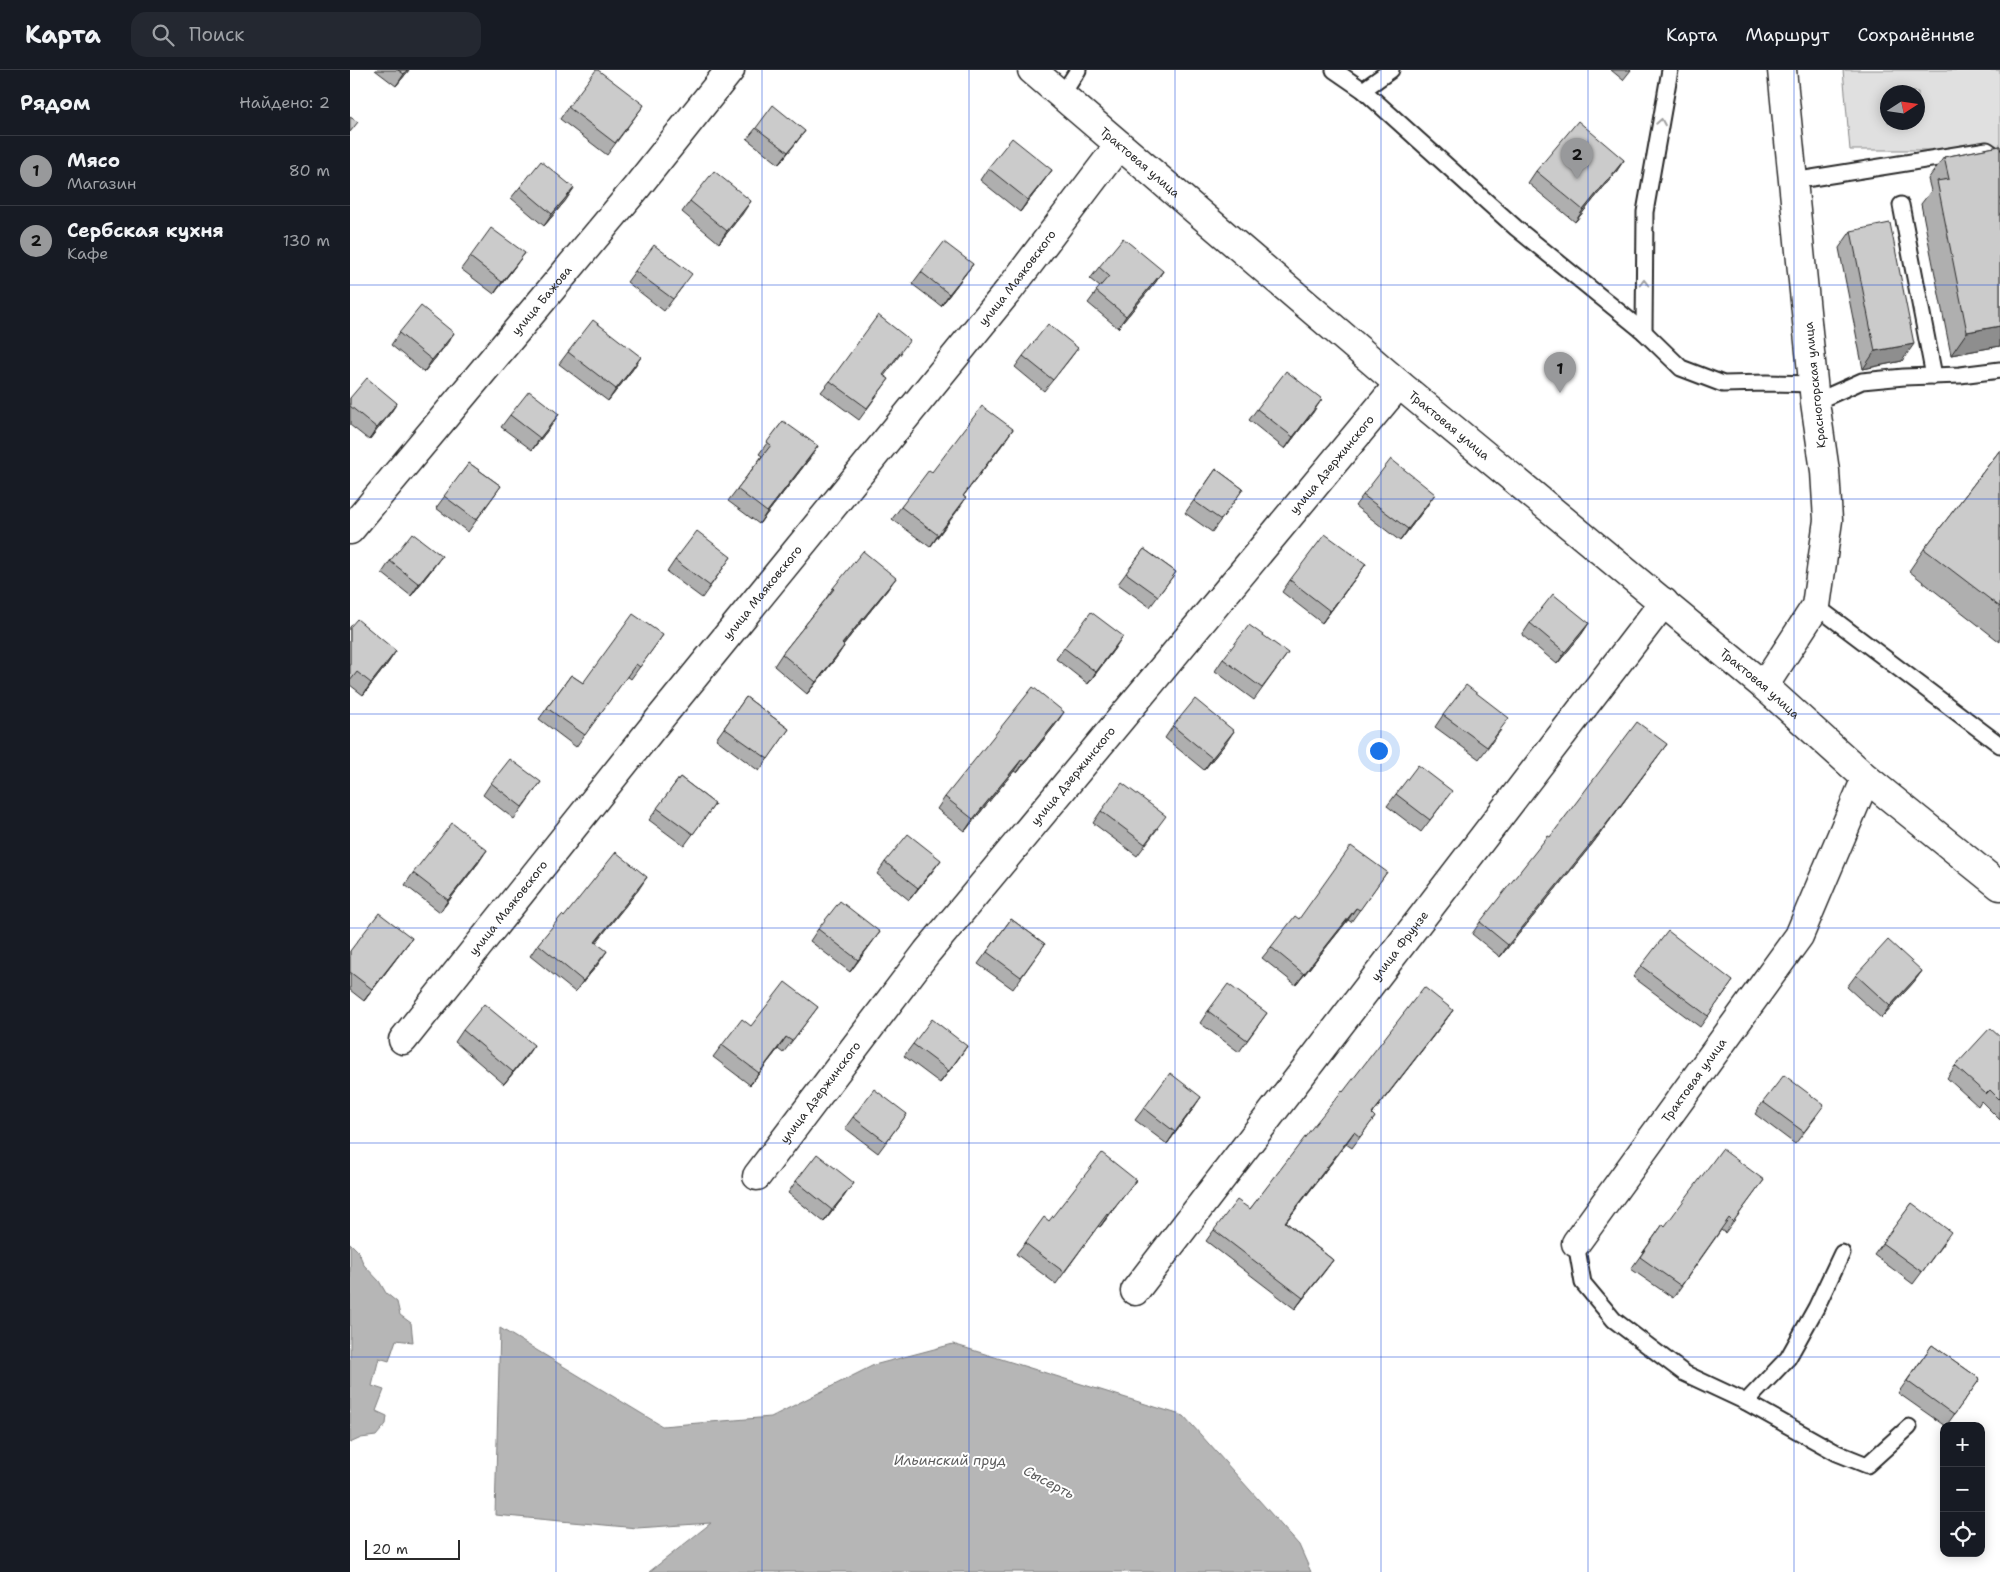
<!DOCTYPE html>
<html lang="ru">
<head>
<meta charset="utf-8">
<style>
	body { margin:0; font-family:"Shantell Sans",sans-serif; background:#242831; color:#f1f3f6 }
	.controls { position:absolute; right:15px; bottom:15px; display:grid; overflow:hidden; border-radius:10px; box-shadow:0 2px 12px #0003 }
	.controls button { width:45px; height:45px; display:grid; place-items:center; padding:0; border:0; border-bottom:1px solid #363941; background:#171b24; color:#f1f3f6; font:25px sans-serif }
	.compass { position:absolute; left:1530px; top:15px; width:45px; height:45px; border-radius:50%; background:#171b24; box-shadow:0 2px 12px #0003; rotate:78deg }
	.scale { position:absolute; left:15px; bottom:12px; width:95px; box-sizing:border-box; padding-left:5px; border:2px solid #2b2b2b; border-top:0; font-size:14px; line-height:18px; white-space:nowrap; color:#2b2b2b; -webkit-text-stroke:4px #fff; paint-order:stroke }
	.you { position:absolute; left:1028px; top:680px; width:18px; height:18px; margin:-12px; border:4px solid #fff; border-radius:50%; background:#1a73e8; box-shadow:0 0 0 8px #1a73e833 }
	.badge { display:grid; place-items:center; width:32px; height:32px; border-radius:50%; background:#98999b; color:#111; font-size:16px; font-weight:700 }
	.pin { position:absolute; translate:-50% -41px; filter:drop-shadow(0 1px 2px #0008) }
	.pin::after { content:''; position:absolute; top:26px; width:18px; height:15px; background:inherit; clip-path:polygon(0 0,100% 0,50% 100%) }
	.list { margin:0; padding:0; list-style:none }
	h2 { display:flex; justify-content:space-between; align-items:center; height:65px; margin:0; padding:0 20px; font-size:21px }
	h2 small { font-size:16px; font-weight:400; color:#9ea1a6 }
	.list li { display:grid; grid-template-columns:32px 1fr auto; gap:15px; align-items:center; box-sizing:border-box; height:70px; padding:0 20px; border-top:1px solid #363941 }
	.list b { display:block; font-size:19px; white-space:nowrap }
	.list p { margin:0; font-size:16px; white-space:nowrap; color:#9ea1a6 }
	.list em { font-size:16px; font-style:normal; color:#9ea1a6 }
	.icon { flex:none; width:28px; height:28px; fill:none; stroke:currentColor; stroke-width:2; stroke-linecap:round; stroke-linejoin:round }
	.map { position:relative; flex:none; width:1650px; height:1502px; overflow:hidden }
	header { display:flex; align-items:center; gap:30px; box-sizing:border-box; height:70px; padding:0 25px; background:#171b24; border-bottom:1px solid #363941 }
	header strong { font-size:24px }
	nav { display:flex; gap:28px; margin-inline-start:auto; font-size:18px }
	.search { width:350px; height:45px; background:#242831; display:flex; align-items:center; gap:12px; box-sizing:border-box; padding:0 18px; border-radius:15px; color:#9ea1a6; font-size:19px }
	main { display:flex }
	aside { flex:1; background:#171b24 }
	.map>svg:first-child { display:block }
	.green { fill:#e0e0e0; stroke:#868686; fill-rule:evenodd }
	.water { fill:#b6b6b6; stroke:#7e7e7e }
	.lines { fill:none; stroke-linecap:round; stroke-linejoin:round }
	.service-casing { stroke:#2b2b2b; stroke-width:19 }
	.minor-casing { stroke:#2b2b2b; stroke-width:31 }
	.tertiary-casing { stroke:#2b2b2b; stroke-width:31 }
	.primary-casing { stroke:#2b2b2b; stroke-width:31 }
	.service { stroke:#fff; stroke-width:15 }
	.minor { stroke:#fff; stroke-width:28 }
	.tertiary { stroke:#fff; stroke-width:28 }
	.primary { stroke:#fff; stroke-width:28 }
	.wall { fill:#afafaf; stroke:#2b2b2b }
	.shaded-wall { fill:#8e8e8e; stroke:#2b2b2b }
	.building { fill:#cbcbcb; stroke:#2b2b2b }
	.oneway { stroke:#a0a0a0 }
	.grid { fill:none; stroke:#1d4ed8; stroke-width:1; stroke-opacity:0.55 }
	.labels { text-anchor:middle; stroke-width:4; stroke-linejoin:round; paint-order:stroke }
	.street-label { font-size:12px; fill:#2b2b2b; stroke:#fff }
	.water-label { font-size:14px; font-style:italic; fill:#5c5c5c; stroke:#fff }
</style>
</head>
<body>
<header>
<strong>Карта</strong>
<div class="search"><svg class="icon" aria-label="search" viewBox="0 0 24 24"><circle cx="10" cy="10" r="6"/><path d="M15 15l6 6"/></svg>Поиск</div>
<nav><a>Карта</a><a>Маршрут</a><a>Сохранённые</a></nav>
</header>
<main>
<aside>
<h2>Рядом<small>Найдено: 2</small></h2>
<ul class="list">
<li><span class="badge">1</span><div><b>Мясо</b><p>Магазин</p></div><em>80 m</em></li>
<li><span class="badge">2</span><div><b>Сербская кухня</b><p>Кафе</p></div><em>130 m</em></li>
</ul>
</aside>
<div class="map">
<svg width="1650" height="1502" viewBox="0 0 1650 1502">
	<rect width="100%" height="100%" fill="#fff"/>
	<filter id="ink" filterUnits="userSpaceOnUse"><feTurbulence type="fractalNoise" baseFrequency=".02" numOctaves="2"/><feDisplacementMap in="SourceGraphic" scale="10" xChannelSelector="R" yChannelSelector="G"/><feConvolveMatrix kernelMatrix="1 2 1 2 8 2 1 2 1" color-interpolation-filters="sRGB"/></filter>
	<g filter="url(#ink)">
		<path class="green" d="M1493,0h157v80h-150zM1538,22h30v30h-30z"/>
		<g class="water">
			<polygon points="0,1173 8,1181 14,1195 29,1211 36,1223 47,1232 50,1245 61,1253 63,1272 46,1270 39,1291 29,1288 22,1316 34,1320 26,1341 37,1346 36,1354 26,1366 11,1368 0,1373"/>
			<polygon points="150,1258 312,1356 421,1347 524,1295 603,1274 834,1346 949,1475 961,1502 299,1502 361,1453 287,1458 145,1445"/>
		</g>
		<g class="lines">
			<defs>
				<g id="service">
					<polyline points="984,0 1013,20 1166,158 1294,262 1331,298 1373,314 1417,313 1463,314"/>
					<polyline points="1013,20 1041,0"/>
					<polyline points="712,25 728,0"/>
					<polyline points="1443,111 1637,80 1650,89"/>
					<polyline points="1551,135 1584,306"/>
					<polyline points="1294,262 1295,142 1320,0"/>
					<polyline points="1465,332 1512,311 1554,307 1610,305 1650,300"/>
					<polyline points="1466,536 1650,675"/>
					<polyline points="1226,1173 1233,1213 1264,1250 1334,1303 1396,1332 1487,1383 1517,1395 1559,1357"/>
					<polyline points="1396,1332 1438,1288 1466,1238 1492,1183"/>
				</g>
				<g id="minor">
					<path id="s1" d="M0,460l286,-342 94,-118"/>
					<path id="s2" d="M53,970l250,-313 356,-437 110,-145"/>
					<path id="s3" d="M407,1106l170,-224 472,-568"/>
					<path id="s4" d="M1226,1173l223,-307 67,-158"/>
					<path id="s5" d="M785,1221l529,-689"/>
				</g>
				<polyline id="tertiary" points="1414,616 1466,536 1478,450 1475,401 1465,332 1432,0"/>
				<g id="primary">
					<path id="s6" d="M682,0l367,314 365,302 102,92 134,108"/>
				</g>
			</defs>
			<use href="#service" class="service-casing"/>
			<use href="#minor" class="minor-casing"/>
			<use href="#tertiary" class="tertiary-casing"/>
			<use href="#primary" class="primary-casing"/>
			<use href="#service" class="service"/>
			<use href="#minor" class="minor"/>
			<use href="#tertiary" class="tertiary"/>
			<use href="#primary" class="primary"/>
		</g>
		<g class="wall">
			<polygon points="25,0 59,0 46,16"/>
			<polygon points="1261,0 1281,0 1273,10"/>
			<polygon points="294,35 257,85 210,49 218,37"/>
			<polygon points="406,58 455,61 429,94 397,69"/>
			<polygon points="1650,76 1650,276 1601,285 1571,134 1581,121 1578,109 1594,87"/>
			<polygon points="1274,90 1266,102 1225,152 1178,113 1186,101"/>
			<polygon points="638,98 702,100 670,142 630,110"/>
			<polygon points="170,117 216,130 194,156 161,128"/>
			<polygon points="340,131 393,143 369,173 332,142"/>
			<polygon points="1501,161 1552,291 1513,299 1489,178"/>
			<polygon points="120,187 166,195 144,224 111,199"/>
			<polygon points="623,194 591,236 562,214 571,202"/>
			<polygon points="749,197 813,201 805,213 768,258 738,233 750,217 740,209"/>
			<polygon points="285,201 333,216 314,241 277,212"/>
			<polygon points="49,263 96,275 74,302 41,275"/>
			<polygon points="728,278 719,290 694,321 665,297 673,286"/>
			<polygon points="218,282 283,299 258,331 209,294"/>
			<polygon points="552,282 534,306 539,309 509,350 471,322 480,311"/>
			<polygon points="0,328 47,333 39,345 19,370 0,355"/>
			<polygon points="907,339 964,341 935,379 899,350"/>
			<polygon points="160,345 201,356 182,380 151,357"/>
			<polygon points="433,351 460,388 409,454 378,431 412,386 409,384"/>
			<polygon points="655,371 613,426 616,428 580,477 542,449 551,437 582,402"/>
			<polygon points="1650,380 1650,572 1559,501 1574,479"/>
			<polygon points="119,393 151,416 118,462 86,438"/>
			<polygon points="866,399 893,419 862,462 835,443"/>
			<polygon points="1013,425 1077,436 1050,471 1005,436"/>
			<polygon points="794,479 826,502 800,537 768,514"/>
			<polygon points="381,487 352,528 317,502 325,490"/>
			<polygon points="40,491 83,498 61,526 32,503"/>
			<polygon points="1016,494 972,553 932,522 940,510"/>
			<polygon points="483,518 538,519 493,575 494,576 486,588 457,624 424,596 432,584 475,530"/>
			<polygon points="1180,553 1239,553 1231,565 1207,594 1172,565"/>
			<polygon points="0,557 46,581 38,593 13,625 0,615"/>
			<polygon points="313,565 281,609 277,606 226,677 189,649 221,605 233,613"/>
			<polygon points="714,578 765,578 738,614 706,589"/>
			<polygon points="938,583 904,630 865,601 873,589"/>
			<polygon points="396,627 439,659 409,701 366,669"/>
			<polygon points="1093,645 1151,660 1129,689 1085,657"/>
			<polygon points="706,654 667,703 664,701 615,761 587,739 595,727"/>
			<polygon points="823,656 876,673 854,700 815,668"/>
			<polygon points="1308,686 1243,773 1150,887 1122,864 1130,852"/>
			<polygon points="330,707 365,734 334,776 299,750"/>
			<polygon points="191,712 164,749 133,725 141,713"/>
			<polygon points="1046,724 1094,732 1071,762 1037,736"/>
			<polygon points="751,741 808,758 787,786 743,753"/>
			<polygon points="129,792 90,842 55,815 63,803"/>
			<polygon points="535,792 582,802 559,830 527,804"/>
			<polygon points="1037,802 1001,852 998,850 946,915 912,888 921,877 949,849"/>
			<polygon points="289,819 246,872 249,893 225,922 180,886 188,874 214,847"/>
			<polygon points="661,849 695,874 663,919 628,894"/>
			<polygon points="468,859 521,874 500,902 460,871"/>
			<polygon points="62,868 14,931 0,920 0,881"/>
			<polygon points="1291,896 1383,911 1350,957 1283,907"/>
			<polygon points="1572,901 1563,913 1531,948 1497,917 1506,905"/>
			<polygon points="468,937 433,983 428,979 400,1015 363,987 372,975 401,956"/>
			<polygon points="1103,940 1095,951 1022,1044 1025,1047 1002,1078 996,1074 936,1152 983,1190 945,1239 856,1171 864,1160 900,1139 993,1022"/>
			<polygon points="858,941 917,943 889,982 850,953"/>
			<polygon points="113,960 176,987 154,1014 105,972"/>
			<polygon points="1650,967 1650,1050 1631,1031 1628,1036 1597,1008 1605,996"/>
			<polygon points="563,974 617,976 590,1013 554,986"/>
			<polygon points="1413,1032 1466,1047 1445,1074 1405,1044"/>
			<polygon points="794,1038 843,1039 817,1074 785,1050"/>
			<polygon points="557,1044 528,1083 495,1058 503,1047"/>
			<polygon points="786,1110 750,1157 748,1156 706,1214 666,1184 675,1173 699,1151"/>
			<polygon points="1414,1110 1375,1163 1371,1160 1323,1228 1281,1199 1313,1154 1315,1156"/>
			<polygon points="446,1111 495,1125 474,1152 438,1123"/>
			<polygon points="1562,1133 1593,1174 1563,1214 1524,1185"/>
			<polygon points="1582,1275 1630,1309 1596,1356 1595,1356 1548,1323"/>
		</g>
		<g class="shaded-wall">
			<polygon points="57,0 59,0 46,16 54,4"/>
			<polygon points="455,61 446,73 429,94 438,82"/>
			<polygon points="1274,90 1266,102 1225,152 1233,140"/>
			<polygon points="702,100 693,112 670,142 678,130"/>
			<polygon points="224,118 216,130 194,156 202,144"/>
			<polygon points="401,131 393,143 369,173 377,161"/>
			<polygon points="175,183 166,195 144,224 152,212"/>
			<polygon points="623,194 614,206 591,236 599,224"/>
			<polygon points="813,201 805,213 768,258 776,246"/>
			<polygon points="1650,256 1650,276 1601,285 1617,262"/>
			<polygon points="104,263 96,275 74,302 82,290"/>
			<polygon points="1564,274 1552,291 1513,299 1525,281"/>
			<polygon points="291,287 283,299 258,331 266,319"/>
			<polygon points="972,329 964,341 935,379 943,367"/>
			<polygon points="47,333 39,345 19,370 27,358"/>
			<polygon points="209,344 201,356 182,380 190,368"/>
			<polygon points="663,359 655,371 605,437 613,426"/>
			<polygon points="468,376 460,388 409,454 417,442"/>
			<polygon points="1085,424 1077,436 1050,471 1058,459"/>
			<polygon points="616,428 608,440 580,477 588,465"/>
			<polygon points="92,486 83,498 61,526 69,514"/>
			<polygon points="1016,494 1007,506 972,553 980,541"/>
			<polygon points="546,508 538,519 484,586 492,574"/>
			<polygon points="1239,553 1231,565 1207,594 1215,582"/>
			<polygon points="773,566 765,578 738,614 746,602"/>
			<polygon points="494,576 486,588 457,624 466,612"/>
			<polygon points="46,581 38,593 13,625 21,613"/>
			<polygon points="714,642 706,654 667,703 675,691"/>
			<polygon points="884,661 876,673 854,700 862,688"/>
			<polygon points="1317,674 1243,773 1150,887 1158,875"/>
			<polygon points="672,689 664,701 615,761 623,749"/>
			<polygon points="137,780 129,792 90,842 98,830"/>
			<polygon points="591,790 582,802 559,830 568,818"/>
			<polygon points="297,807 289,819 237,884 245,872"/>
			<polygon points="1006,838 998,850 946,915 954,904"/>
			<polygon points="530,862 500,902 508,890"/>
			<polygon points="62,868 53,880 14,931 22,919"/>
			<polygon points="257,881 249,893 225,922 233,911"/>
			<polygon points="1572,901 1563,913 1531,948 1540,936"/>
			<polygon points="1103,940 1095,951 1014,1055 1022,1044"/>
			<polygon points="436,967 428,979 400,1015"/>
			<polygon points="184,975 176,987 154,1014 163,1002"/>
			<polygon points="617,976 609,988 590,1013 599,1001"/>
			<polygon points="851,1027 843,1039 817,1074 825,1062"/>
			<polygon points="1004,1062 996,1074 927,1163 935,1152"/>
			<polygon points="786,1110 777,1122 750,1157 758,1145"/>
			<polygon points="504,1113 495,1125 474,1152 482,1140"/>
			<polygon points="983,1190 975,1201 945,1239 953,1228"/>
		</g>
		<g class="building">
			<polygon points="48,0 57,0 54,4"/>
			<polygon points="246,0 248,0 294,35 265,73 218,37"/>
			<polygon points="423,35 455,61 438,82 406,58"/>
			<polygon points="0,47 8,52 0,62"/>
			<polygon points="1228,51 1274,90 1233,140 1186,101"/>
			<polygon points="662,68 702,100 678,130 638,98"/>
			<polygon points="1650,76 1650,256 1617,262 1587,111 1599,109 1594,87"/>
			<polygon points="191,91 224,118 202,144 170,117"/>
			<polygon points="364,101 401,131 377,161 340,131"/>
			<polygon points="1540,153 1564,274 1525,281 1501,161"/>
			<polygon points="141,158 175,183 152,212 120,187"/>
			<polygon points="773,168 813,201 776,246 746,221 759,206 749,197"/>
			<polygon points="594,172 623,194 599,224 571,202"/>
			<polygon points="304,175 342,204 323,229 285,201"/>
			<polygon points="71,236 104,263 82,290 49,263"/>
			<polygon points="528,245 560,270 533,305 539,309 517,338 480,311"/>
			<polygon points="243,250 291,287 266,319 218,282"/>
			<polygon points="698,254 728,278 703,310 673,286"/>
			<polygon points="936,301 972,329 943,367 907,339"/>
			<polygon points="17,308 47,333 27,358 0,336 0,328"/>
			<polygon points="179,321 209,344 190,368 160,345"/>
			<polygon points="632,336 663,359 613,426 616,428 588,465 551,437 579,400 582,402"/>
			<polygon points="433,351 468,376 417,442 387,419 421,375 417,372"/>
			<polygon points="1650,380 1650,537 1574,479"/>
			<polygon points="1041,389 1085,424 1058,459 1013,425"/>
			<polygon points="119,393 151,416 126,450 94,426"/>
			<polygon points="866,399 893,419 871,450 844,431"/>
			<polygon points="347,461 381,487 360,516 325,490"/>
			<polygon points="62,463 92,486 69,514 40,491"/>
			<polygon points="975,464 1016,494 980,541 940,510"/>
			<polygon points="794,479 826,502 808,526 776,503"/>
			<polygon points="513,481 546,508 492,574 494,576 466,612 432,584 484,519 483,518"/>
			<polygon points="1203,524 1239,553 1215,582 1180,553"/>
			<polygon points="741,542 773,566 746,602 714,578"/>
			<polygon points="283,544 313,565 290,597 286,594 235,665 197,638 221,605 233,613"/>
			<polygon points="7,549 46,581 21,613 7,602 0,611 0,557"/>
			<polygon points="899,555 938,583 912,618 873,589"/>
			<polygon points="1116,615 1159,648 1137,677 1093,645"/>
			<polygon points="683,617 714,642 675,691 672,689 623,749 595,727"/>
			<polygon points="396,627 439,659 418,689 374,658"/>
			<polygon points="845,629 884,661 862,688 823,656"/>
			<polygon points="1287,652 1317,674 1251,761 1158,875 1130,852 1198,766 1200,767"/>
			<polygon points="160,689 191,712 172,737 141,713"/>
			<polygon points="1068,695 1102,721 1080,750 1046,724"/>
			<polygon points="330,707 365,734 343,764 307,738"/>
			<polygon points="772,713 816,746 795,774 751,741"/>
			<polygon points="102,753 137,780 98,830 63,803"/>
			<polygon points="558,764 591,790 568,818 535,792"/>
			<polygon points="1001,776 1037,802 1010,840 1006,838 954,904 921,877 945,846 949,849"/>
			<polygon points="266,782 297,807 245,872 257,881 233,911 188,874 212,845 214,847"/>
			<polygon points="490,831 530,862 508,890 468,859"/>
			<polygon points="29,843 62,868 22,919 0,902 0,881"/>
			<polygon points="661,849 695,874 671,907 637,882"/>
			<polygon points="1318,861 1383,911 1358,946 1291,896"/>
			<polygon points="1538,870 1572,901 1540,936 1506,905"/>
			<polygon points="435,912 468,937 442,971 436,967 409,1003 372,975 392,949 401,956"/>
			<polygon points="878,914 917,943 897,970 858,941"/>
			<polygon points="1074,917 1103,940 1022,1044 1025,1047 1010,1067 1004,1062 935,1152 983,1190 953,1228 864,1160 887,1130 900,1139 962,1058 992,1021 993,1022"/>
			<polygon points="134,934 184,975 163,1002 113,960"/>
			<polygon points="582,949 617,976 599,1001 563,974"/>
			<polygon points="1640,958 1650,967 1650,1030 1640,1020 1636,1024 1605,996"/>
			<polygon points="820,1003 851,1027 825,1062 794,1038"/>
			<polygon points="1434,1005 1474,1035 1454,1062 1413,1032"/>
			<polygon points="524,1019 557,1044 536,1072 503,1047"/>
			<polygon points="1372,1079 1414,1110 1383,1152 1379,1148 1331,1216 1290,1187 1313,1154 1315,1156"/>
			<polygon points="752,1083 786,1110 758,1145 757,1144 714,1202 675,1173 694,1147 699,1151"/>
			<polygon points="467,1084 504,1113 482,1140 446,1111"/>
			<polygon points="1562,1133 1601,1162 1572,1202 1532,1173"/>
			<polygon points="1582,1275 1630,1309 1604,1345 1557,1311"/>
		</g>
		<defs><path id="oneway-chevron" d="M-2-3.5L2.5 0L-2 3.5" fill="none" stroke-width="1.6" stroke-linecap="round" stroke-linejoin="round" transform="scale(1.25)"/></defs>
		<g class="oneway">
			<use href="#oneway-chevron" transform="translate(1311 52) rotate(-80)"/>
			<use href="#oneway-chevron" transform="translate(1294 213) rotate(-90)"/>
		</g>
	</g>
	<path class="grid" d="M206,0v1502M412,0v1502M619,0v1502M825,0v1502M1031,0v1502M1238,0v1502M1444,0v1502M0,215h1650M0,429h1650M0,644h1650M0,858h1650M0,1073h1650M0,1287h1650"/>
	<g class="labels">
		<g class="street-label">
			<text dy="4" stroke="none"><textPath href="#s6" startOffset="142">Трактовая улица</textPath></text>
			<text dy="4" stroke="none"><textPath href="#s2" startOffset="979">улица Маяковского</textPath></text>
			<text dy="4" stroke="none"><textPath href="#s1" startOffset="299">улица Бажова</textPath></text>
			<text transform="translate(1465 315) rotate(-96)" y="4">Красногорская улица</text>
			<text dy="4" stroke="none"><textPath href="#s6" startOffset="548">Трактовая улица</textPath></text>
			<text dy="4" stroke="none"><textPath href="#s3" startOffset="915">улица Дзержинского</textPath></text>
			<text dy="4" stroke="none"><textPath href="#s2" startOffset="574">улица Маяковского</textPath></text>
			<text dy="4" stroke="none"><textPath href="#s6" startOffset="952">Трактовая улица</textPath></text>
			<text dy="4" stroke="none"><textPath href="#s3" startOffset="510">улица Дзержинского</textPath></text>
			<text dy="4" stroke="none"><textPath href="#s2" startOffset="169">улица Маяковского</textPath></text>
			<text dy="4" stroke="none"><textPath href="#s5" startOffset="435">улица Фрунзе</textPath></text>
			<text dy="4" stroke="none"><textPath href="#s4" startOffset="201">Трактовая улица</textPath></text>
			<text dy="4" stroke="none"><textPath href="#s3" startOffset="105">улица Дзержинского</textPath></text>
		</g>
		<g class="water-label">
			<text x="600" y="1395">Ильинский пруд</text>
			<text transform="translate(699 1412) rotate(28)" y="5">Сысерть</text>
		</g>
	</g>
</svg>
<div class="controls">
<button>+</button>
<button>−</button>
<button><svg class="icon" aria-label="locate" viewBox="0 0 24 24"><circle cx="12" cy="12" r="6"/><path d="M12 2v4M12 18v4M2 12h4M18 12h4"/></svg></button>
</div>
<svg class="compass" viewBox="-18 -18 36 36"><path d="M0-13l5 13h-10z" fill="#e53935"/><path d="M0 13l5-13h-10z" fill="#9ea1a6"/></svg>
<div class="scale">20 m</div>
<div class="you"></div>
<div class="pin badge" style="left:1210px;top:323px">1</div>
<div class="pin badge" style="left:1227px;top:109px">2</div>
</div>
</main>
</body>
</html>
